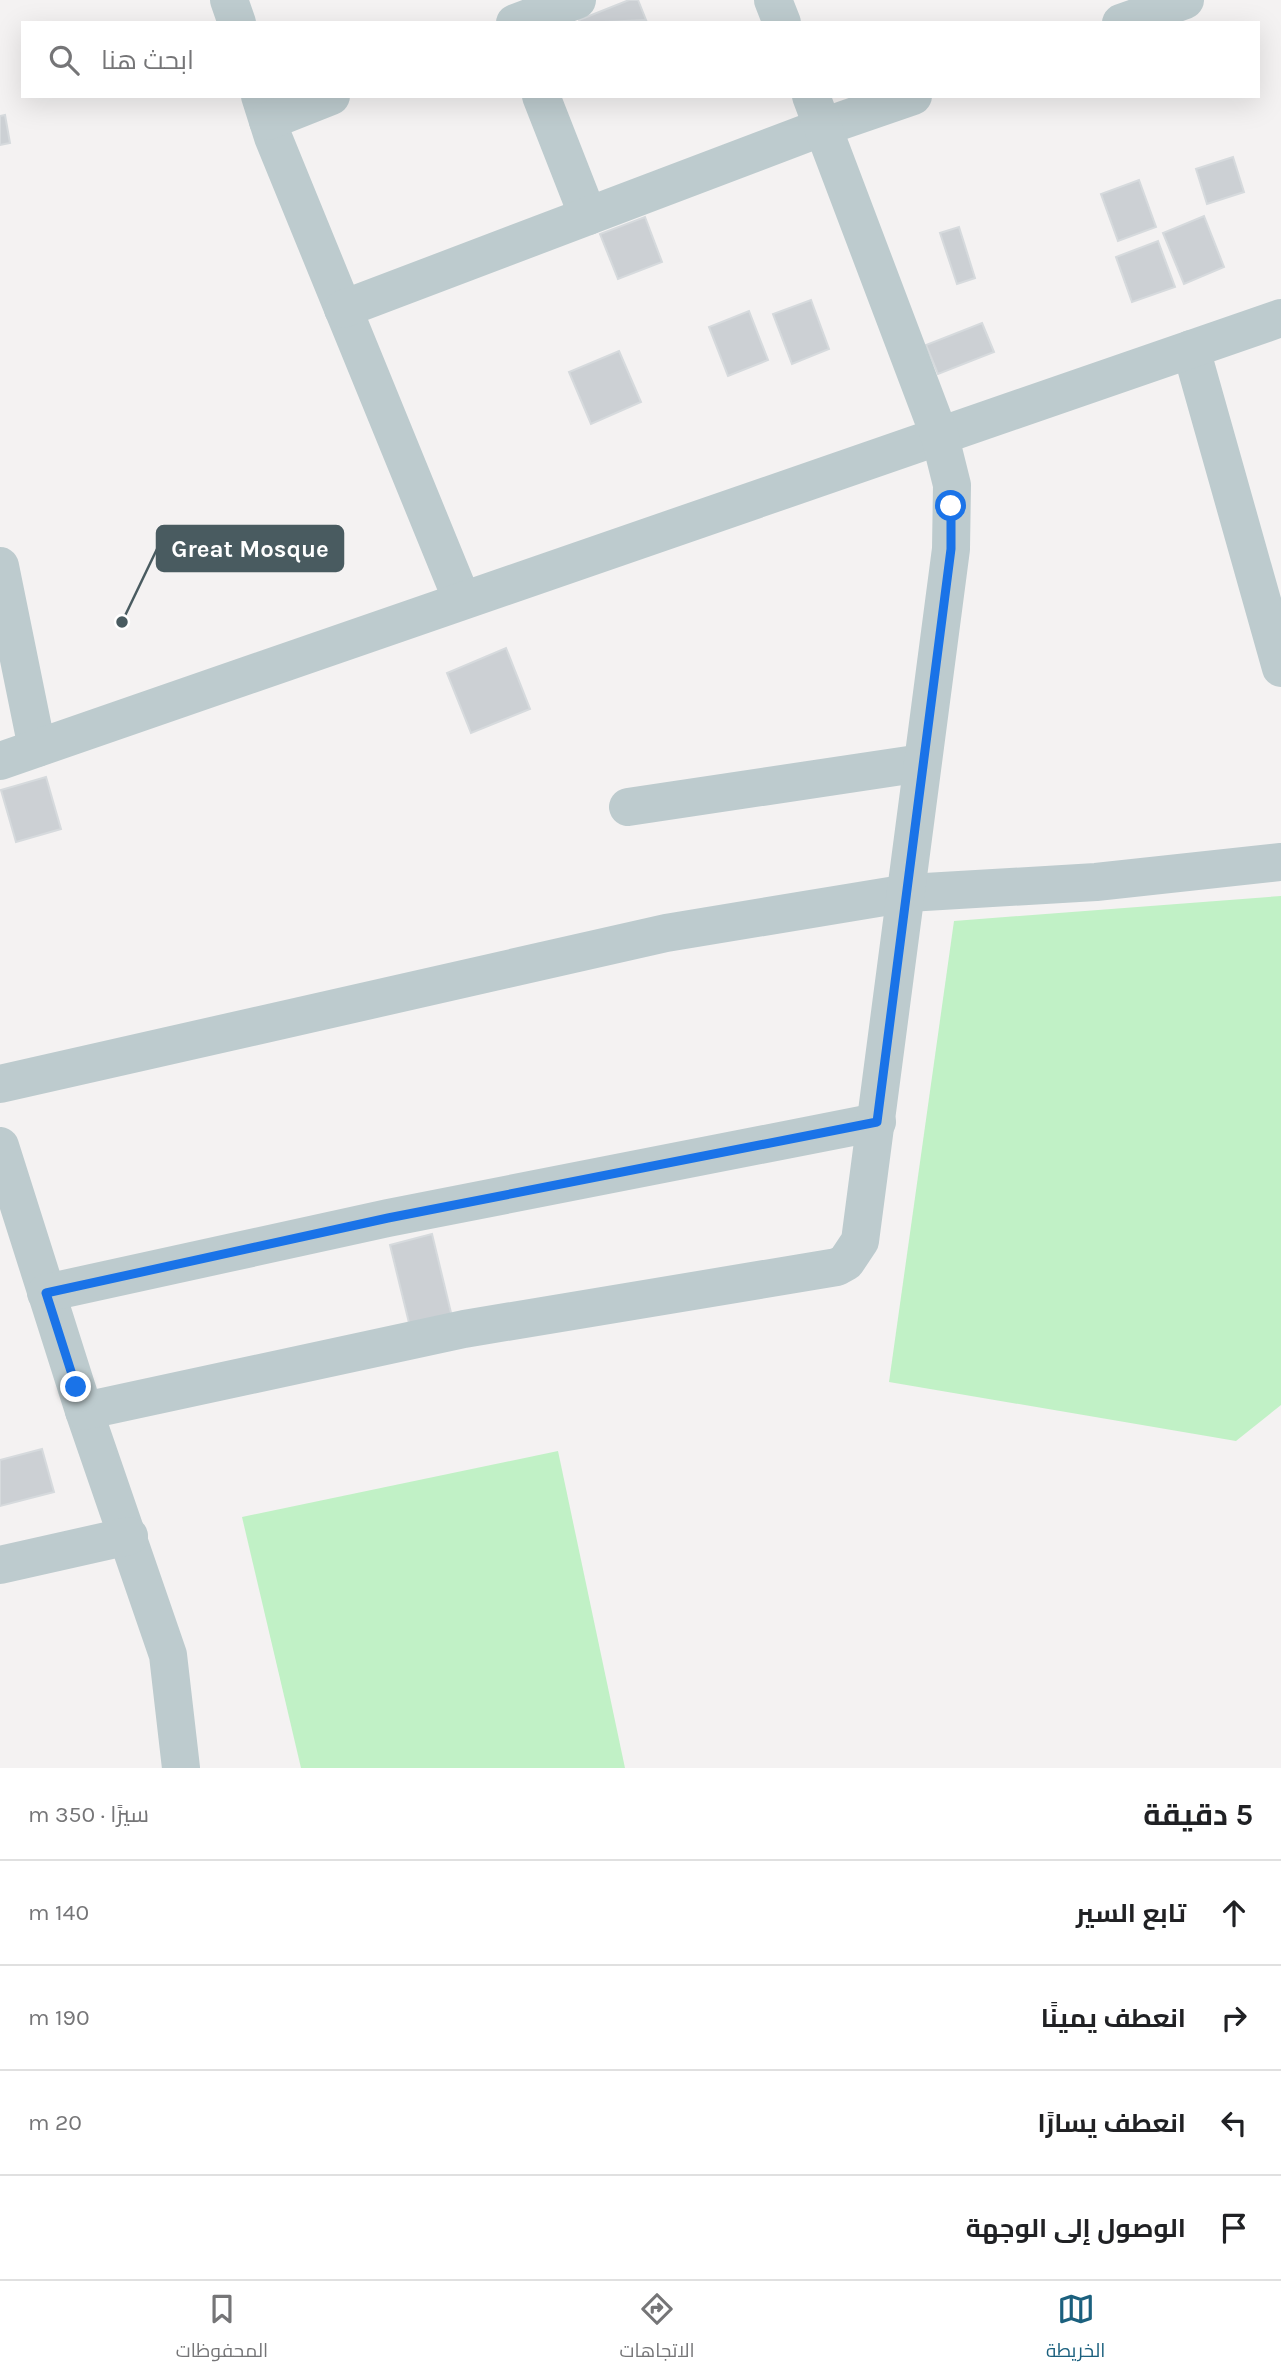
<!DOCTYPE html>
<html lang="ar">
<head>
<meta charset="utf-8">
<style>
	body { margin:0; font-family:Karla,Cairo,sans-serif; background:#f2f2f2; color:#202124; direction:rtl }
	.stop { position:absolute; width:21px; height:21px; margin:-16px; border:5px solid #1a73e8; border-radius:50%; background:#fff }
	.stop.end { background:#1a73e8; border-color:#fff; box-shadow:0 2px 7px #0008 }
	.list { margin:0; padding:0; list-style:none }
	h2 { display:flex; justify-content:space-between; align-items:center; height:91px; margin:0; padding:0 28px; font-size:30px }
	h2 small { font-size:23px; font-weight:400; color:#757577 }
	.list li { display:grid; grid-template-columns:46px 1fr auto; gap:21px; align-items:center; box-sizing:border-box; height:105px; padding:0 28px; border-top:2px solid #e0e0e0 }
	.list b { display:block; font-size:26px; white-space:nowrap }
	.list em { font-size:23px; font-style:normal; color:#757577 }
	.icon { flex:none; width:38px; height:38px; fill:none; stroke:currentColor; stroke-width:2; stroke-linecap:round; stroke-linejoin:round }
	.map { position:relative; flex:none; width:1281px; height:1768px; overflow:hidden; direction:ltr }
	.search { position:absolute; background:#fff; box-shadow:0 7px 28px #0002; left:21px; right:21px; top:21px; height:77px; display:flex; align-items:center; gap:18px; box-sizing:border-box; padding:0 24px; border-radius:0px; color:#757577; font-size:26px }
	.sheet { height:511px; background:#fff }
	nav { display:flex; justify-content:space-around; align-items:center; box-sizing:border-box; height:98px; border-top:2px solid #e0e0e0; background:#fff; font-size:19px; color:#757577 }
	nav a { display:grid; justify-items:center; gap:4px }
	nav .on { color:#1b607e }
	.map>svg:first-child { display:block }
	.green { fill:#c1f1c6 }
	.building { fill:#ccd0d4; stroke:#d6dadd; stroke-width:2 }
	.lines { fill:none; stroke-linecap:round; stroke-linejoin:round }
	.minor { stroke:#bdcbce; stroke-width:38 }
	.route { stroke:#1a73e8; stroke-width:9 }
	.leader { fill:none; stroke:#495b60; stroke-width:2.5 }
	.callout-dot { fill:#495b60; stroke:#fff; stroke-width:2.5 }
	.callout { fill:#495b60; stroke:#495b60; stroke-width:2.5 }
	.callout-label { font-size:24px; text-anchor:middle; font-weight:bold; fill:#fff }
</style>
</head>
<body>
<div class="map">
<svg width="1281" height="1768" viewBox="0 0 1281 1768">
	<rect width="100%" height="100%" fill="#f4f2f2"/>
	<g class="green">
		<polygon points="1281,896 1281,1405 1236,1441 889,1382 954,921"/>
		<polygon points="558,1451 625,1768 301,1768 242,1517"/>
	</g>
	<g class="building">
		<polygon points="629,0 638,0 646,20 581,23 579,20"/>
		<polygon points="5,115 10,143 0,145 0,116"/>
		<polygon points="1233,157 1244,192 1207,204 1196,169"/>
		<polygon points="1139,180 1156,227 1118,241 1101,194"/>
		<polygon points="1204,216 1224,267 1184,284 1163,233"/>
		<polygon points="645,217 662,262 618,279 600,234"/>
		<polygon points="959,227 975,278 957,284 940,233"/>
		<polygon points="1158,241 1175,287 1132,302 1116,257"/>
		<polygon points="811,300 829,349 792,364 773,314"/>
		<polygon points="749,311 768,360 728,376 709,327"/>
		<polygon points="982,323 994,352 938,374 926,345"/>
		<polygon points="619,351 641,402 591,424 569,372"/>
		<polygon points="506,648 530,709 471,733 447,673"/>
		<polygon points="46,777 61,829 16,842 1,790"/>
		<polygon points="432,1234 453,1321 411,1331 390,1245"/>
		<polygon points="42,1449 54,1492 0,1506 0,1460"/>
	</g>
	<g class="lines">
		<g class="minor">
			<polyline points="229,0 237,23"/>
			<polyline points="773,0 782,23"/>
			<polyline points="515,23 577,0"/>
			<polyline points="1121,23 1185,0"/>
			<polyline points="260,96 273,137 462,600"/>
			<polyline points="541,96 588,216"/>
			<polyline points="268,121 331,96"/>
			<polyline points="343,309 823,127 913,96"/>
			<polyline points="1191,349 1281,668"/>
			<polyline points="0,566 37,748"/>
			<polyline points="0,761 1281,318"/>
			<polyline points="628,807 922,763"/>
			<polyline points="0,1084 666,933 908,893 1096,882 1281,862"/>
			<polyline points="0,1146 84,1411 168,1655 181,1768"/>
			<polyline points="46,1293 388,1218 877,1122"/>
			<polyline points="84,1411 464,1329 837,1267 846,1262 860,1241 951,549 952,485 940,437 811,96"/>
			<polyline points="0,1565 129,1536"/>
		</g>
	</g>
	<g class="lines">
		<polyline class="route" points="76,1387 46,1293 388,1218 877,1122 951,549 951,506"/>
	</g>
	<path class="leader" d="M122 622L157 549"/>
	<circle class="callout-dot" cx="122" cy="622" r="7"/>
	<rect class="callout" x="157" y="526" width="186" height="45" rx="7"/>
	<g class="callout-label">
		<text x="250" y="557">Great Mosque</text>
	</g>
</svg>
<div class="stop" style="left:951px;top:506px"></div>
<div class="stop end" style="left:76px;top:1387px"></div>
<div class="search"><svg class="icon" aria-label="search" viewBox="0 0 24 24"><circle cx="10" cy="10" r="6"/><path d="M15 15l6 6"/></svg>ابحث هنا</div>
</div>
<section class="sheet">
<h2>5 دقيقة<small>سيرًا · 350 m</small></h2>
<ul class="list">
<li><svg class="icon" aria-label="ahead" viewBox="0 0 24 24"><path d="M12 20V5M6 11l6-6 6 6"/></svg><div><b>تابع السير</b></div><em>140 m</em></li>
<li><svg class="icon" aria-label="right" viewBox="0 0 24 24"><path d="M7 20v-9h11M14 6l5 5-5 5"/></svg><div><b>انعطف يمينًا</b></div><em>190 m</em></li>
<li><svg class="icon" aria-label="left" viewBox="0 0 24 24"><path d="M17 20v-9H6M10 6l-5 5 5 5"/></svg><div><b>انعطف يسارًا</b></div><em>20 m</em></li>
<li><svg class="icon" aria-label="arrive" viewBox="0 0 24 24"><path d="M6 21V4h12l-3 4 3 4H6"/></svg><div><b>الوصول إلى الوجهة</b></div></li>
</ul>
</section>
<nav>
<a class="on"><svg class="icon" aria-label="map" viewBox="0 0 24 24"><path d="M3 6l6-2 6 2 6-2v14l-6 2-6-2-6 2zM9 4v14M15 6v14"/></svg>الخريطة</a>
<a><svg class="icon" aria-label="directions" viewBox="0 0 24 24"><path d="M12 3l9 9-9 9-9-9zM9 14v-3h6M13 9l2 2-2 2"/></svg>الاتجاهات</a>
<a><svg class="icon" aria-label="saved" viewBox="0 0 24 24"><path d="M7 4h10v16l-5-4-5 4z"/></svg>المحفوظات</a>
</nav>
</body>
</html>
